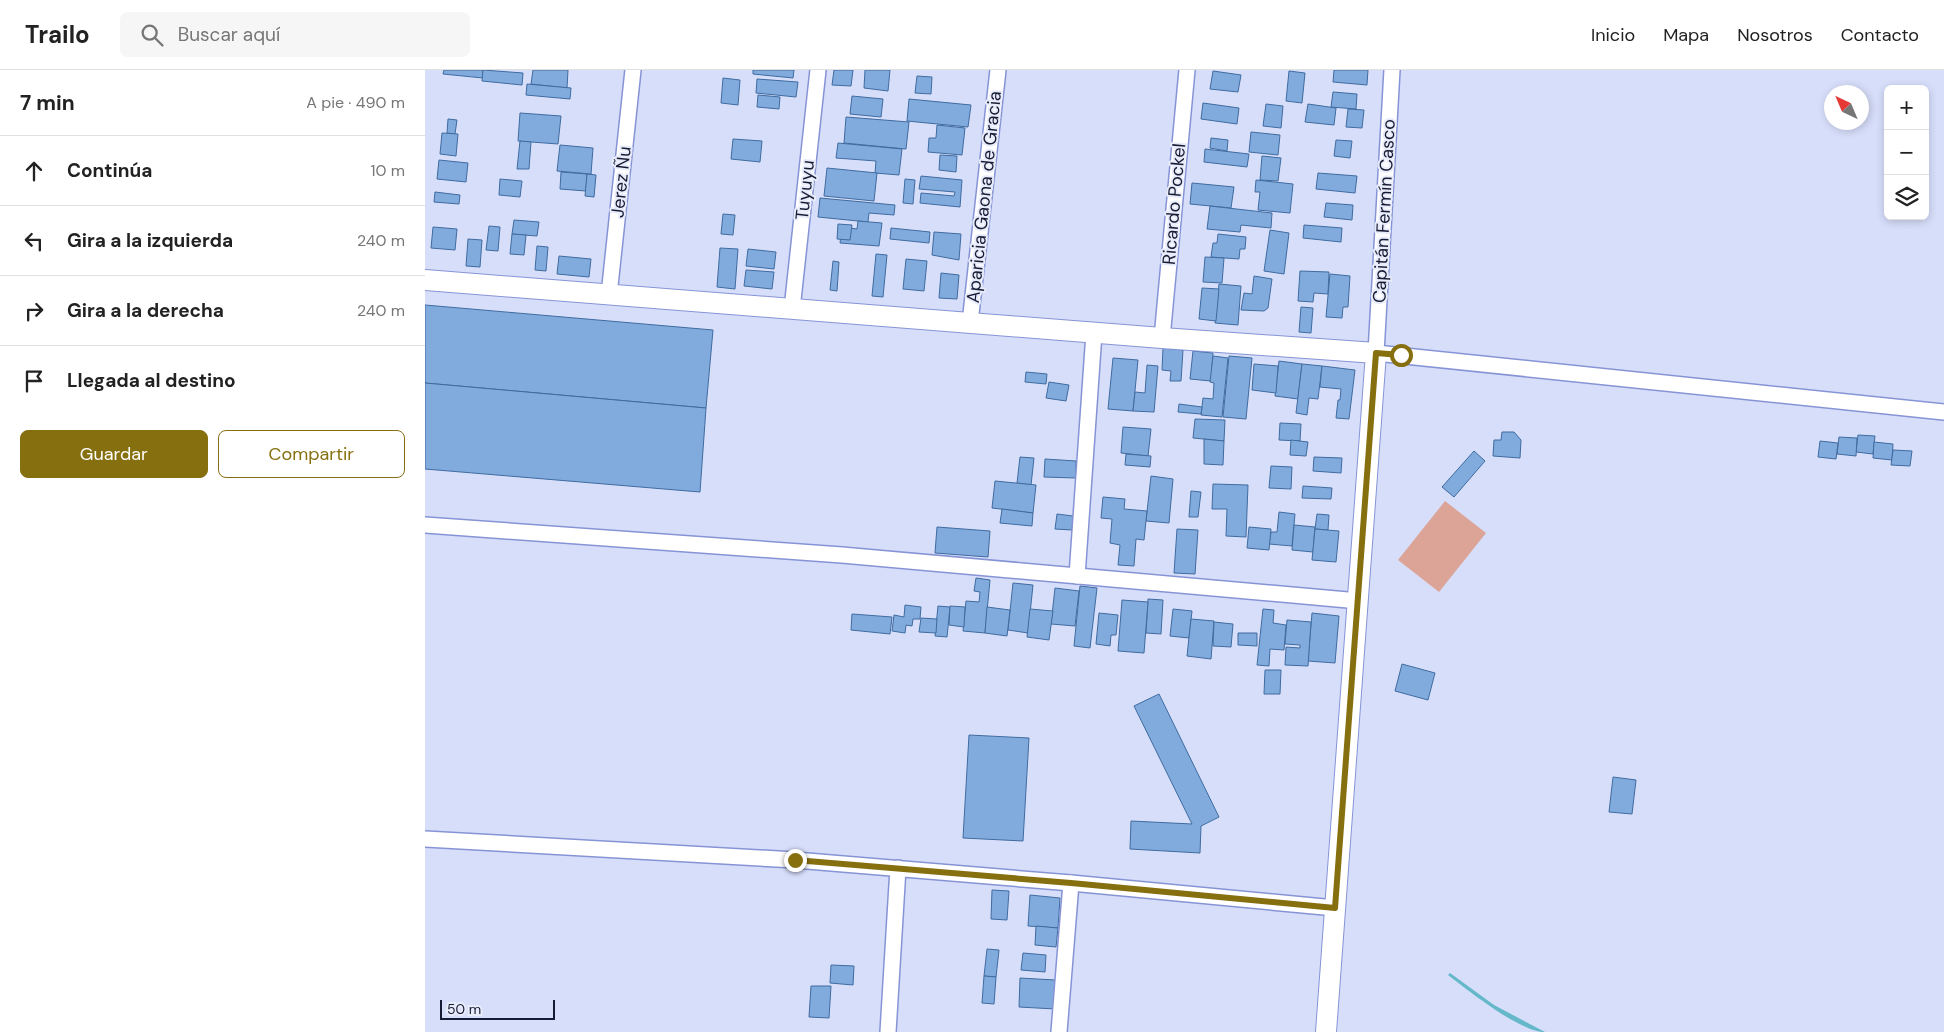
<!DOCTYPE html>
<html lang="es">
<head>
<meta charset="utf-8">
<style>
	body { margin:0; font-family:"DM Sans",sans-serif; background:#f6f6f6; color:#222 }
	.controls { position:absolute; right:15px; top:15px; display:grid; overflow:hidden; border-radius:8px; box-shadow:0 2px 8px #0003 }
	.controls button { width:45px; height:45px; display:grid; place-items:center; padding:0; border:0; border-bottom:1px solid #e0e0e0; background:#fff; color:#222; font:25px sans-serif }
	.compass { position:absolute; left:1399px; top:15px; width:45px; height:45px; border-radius:50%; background:#fff; box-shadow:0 2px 8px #0003; rotate:316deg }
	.scale { position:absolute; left:15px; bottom:12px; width:115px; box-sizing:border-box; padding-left:5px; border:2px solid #161b34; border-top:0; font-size:14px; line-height:18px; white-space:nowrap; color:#161b34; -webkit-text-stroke:4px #e8ecfa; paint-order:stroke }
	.stop { position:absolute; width:15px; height:15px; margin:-11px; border:4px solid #866f0f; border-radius:50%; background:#fff }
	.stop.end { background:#866f0f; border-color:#fff; box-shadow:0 1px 5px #0008 }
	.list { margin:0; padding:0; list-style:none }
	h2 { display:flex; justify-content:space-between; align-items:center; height:65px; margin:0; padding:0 20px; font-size:21px }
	h2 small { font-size:16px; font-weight:400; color:#767676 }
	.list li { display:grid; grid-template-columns:32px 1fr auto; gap:15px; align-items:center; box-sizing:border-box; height:70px; padding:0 20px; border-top:1px solid #e0e0e0 }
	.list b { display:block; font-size:19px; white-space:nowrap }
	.list em { font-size:16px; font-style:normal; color:#767676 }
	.actions { display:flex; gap:10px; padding:15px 20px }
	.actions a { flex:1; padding:11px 0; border:1px solid #866f0f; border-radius:8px; text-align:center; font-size:18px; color:#866f0f }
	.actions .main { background:#866f0f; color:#fff }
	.icon { flex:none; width:28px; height:28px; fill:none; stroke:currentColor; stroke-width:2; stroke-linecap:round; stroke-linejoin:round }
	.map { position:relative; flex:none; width:1519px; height:962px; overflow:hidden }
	header { display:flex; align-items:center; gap:30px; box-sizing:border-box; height:70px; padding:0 25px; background:#fff; border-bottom:1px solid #e0e0e0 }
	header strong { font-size:24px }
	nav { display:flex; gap:28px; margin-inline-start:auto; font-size:18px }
	.search { width:350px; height:45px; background:#f6f6f6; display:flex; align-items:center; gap:12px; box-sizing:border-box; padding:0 18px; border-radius:8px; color:#767676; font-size:19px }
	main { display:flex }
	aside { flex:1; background:#fff }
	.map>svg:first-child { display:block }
	.green { fill:#dca497 }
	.water { fill:#64b8ca }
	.building { fill:#82abdd; stroke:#3f6ba0 }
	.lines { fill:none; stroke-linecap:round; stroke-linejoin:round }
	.minor-casing { stroke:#8694d5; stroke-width:18 }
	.tertiary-casing { stroke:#8694d5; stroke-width:22 }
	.minor { stroke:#fff; stroke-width:15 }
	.tertiary { stroke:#fff; stroke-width:20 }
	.route { stroke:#866f0f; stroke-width:6 }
	.labels { text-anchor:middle; stroke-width:4; stroke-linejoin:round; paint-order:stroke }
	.street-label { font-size:18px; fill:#161b34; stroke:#e8ecfa }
</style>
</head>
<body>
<header>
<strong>Trailo</strong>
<div class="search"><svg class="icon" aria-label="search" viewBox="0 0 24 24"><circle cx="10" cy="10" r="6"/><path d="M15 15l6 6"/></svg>Buscar aquí</div>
<nav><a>Inicio</a><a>Mapa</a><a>Nosotros</a><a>Contacto</a></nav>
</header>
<main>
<aside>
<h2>7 min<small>A pie · 490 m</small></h2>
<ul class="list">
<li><svg class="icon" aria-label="ahead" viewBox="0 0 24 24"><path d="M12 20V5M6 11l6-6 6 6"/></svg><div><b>Continúa</b></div><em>10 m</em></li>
<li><svg class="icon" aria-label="left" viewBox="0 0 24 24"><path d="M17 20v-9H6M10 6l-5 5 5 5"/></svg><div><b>Gira a la izquierda</b></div><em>240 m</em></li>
<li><svg class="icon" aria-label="right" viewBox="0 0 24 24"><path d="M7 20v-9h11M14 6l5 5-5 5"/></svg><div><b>Gira a la derecha</b></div><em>240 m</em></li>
<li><svg class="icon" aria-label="arrive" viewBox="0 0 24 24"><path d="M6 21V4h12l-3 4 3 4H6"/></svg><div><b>Llegada al destino</b></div></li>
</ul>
<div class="actions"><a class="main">Guardar</a><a>Compartir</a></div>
</aside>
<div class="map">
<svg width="1519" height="962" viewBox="0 0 1519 962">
	<rect width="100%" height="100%" fill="#d7defa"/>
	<polygon class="green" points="1020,431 1061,463 1014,522 973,490"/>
	<path class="water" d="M1025,903l44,32 51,27c-25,0 -76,-41 -97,-57z"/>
	<g class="building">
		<polygon points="19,0 58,0 58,8 18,4"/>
		<polygon points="58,0 98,3 97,15 57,11"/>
		<polygon points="108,0 143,0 142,18 106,14"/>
		<polygon points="328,0 369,0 368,8 328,4"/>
		<polygon points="409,0 428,0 426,16 407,15"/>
		<polygon points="440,0 465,0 463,21 439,18"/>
		<polygon points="909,0 943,0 942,15 908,12"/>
		<polygon points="788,1 816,5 813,22 785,19"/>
		<polygon points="864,1 880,3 877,33 861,31"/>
		<polygon points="492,6 507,7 506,24 490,23"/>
		<polygon points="298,8 315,10 313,35 296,33"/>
		<polygon points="332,9 373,12 371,27 331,23"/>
		<polygon points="102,14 146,18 145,29 101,25"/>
		<polygon points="908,22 932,24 931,39 906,37"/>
		<polygon points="333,25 355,27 354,39 332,37"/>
		<polygon points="427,26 458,29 456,47 425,44"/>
		<polygon points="484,29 546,35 543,57 482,51"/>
		<polygon points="778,33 814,38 812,54 776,49"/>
		<polygon points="841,34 858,36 856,58 838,56"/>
		<polygon points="883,34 911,38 909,55 880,52"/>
		<polygon points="923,39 939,40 937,58 921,57"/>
		<polygon points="95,43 136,46 133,74 93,71"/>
		<polygon points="421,47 484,52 481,79 419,73"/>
		<polygon points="23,49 32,50 30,64 22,63"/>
		<polygon points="512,55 540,58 537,85 503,82 504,68 511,68"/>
		<polygon points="826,62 855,65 853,85 824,82"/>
		<polygon points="17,63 33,64 31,86 15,84"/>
		<polygon points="786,68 803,70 802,81 785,78"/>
		<polygon points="308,69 337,71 335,92 306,89"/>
		<polygon points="911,70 927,71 925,88 909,86"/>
		<polygon points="95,71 106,72 104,99 92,99"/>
		<polygon points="413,73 477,79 474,105 450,103 451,91 411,88"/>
		<polygon points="135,75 168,78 166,104 132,101"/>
		<polygon points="780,79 824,84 822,97 779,92"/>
		<polygon points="515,85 532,86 531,102 514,100"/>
		<polygon points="837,86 856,88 853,111 835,110"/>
		<polygon points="14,90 43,93 41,112 12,109"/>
		<polygon points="402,98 452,103 449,131 399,126"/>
		<polygon points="136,102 162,104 161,121 135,119"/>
		<polygon points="893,103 932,106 930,123 891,119"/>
		<polygon points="162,104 171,105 169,127 160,126"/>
		<polygon points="496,106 537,110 535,137 495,133 496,123 529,126 530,122 494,119"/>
		<polygon points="75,109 97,111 95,127 74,125"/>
		<polygon points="480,109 490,110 488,134 478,133"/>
		<polygon points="831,110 868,114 865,143 833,140 835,122 830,122"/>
		<polygon points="767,113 809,117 806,138 765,134"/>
		<polygon points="10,122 35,125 34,134 9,132"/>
		<polygon points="395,128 470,135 469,145 444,143 443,152 393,147"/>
		<polygon points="901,133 928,135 927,150 899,147"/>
		<polygon points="785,136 847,143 846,158 816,155 815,162 782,159"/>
		<polygon points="298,144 310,145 308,165 296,164"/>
		<polygon points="89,150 114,152 112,166 87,164"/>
		<polygon points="433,151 457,153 454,176 415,173 417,157 432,159"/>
		<polygon points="413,154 427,155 425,170 412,169"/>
		<polygon points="879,155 917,158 916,172 878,168"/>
		<polygon points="64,156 75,157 73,181 61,180"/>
		<polygon points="8,157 32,159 30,180 6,178"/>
		<polygon points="466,158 505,162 504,173 465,169"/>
		<polygon points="845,160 864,163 859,204 839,201"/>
		<polygon points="509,162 536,164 534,190 507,185"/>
		<polygon points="87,164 101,165 99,185 85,184"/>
		<polygon points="793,164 821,167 820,179 815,179 814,189 786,187 788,173 792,173"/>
		<polygon points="43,169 57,170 55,197 41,196"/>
		<polygon points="112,176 123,177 121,201 110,200"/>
		<polygon points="295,178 313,179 310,219 292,217"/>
		<polygon points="323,179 351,182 349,199 321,196"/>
		<polygon points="451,184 462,185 458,227 447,226"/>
		<polygon points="134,186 166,189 164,207 132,204"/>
		<polygon points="780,187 799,188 797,213 778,212"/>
		<polygon points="481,189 502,191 499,221 478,219"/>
		<polygon points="408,191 414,192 412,221 405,220"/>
		<polygon points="321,200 349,202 347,219 319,216"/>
		<polygon points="875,201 904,202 903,224 889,223 888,232 873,231"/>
		<polygon points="516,203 534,205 532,229 514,228"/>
		<polygon points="905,204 925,206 923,237 918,237 917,248 901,247"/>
		<polygon points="829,206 847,209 843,238 839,241 816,240 819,223 827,224"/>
		<polygon points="794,214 816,216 813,255 790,253"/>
		<polygon points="777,218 794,219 791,251 774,249"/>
		<polygon points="0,235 288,260 281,338 0,313"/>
		<polygon points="876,237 888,238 886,263 874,262"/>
		<polygon points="738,278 758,280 756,311 745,311 746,301 737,300"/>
		<polygon points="768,281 788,283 786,311 765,309"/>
		<polygon points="788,286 803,288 797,347 776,345 778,328 788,329 789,313 785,312"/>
		<polygon points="804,286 827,288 821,349 798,347"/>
		<polygon points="688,288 713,290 708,341 683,339"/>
		<polygon points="854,291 877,294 873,329 850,326"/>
		<polygon points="829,294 853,296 851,323 827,320"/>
		<polygon points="877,294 897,296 893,329 884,328 882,345 871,343"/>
		<polygon points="722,295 733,296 729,342 708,341 710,322 720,323"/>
		<polygon points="897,296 930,300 924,349 911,348 913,330 915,330 916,319 895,317"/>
		<polygon points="601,302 622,304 621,314 600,312"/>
		<polygon points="624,312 644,315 641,331 621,328"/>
		<polygon points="0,313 281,338 275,422 0,399"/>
		<polygon points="754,334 777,337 776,344 753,342"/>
		<polygon points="770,349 800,350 799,371 768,368"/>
		<polygon points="855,353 876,354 875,371 854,370"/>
		<polygon points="698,357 726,359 723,386 696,383"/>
		<polygon points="1077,362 1089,362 1096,370 1095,388 1068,386 1069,370 1076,370"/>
		<polygon points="1433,365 1450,366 1448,384 1431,382"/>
		<polygon points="1414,367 1432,368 1431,386 1412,384"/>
		<polygon points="779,369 799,371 798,395 779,394"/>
		<polygon points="866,370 883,372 881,386 865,385"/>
		<polygon points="1395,371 1413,373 1411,389 1393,387"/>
		<polygon points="1449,372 1468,374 1467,390 1448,388"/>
		<polygon points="1468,380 1487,381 1485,396 1466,395"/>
		<polygon points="1049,381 1060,391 1029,427 1017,417"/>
		<polygon points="701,384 726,386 725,397 700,395"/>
		<polygon points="595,387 609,388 606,415 592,413"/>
		<polygon points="889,387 917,388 916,403 888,401"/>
		<polygon points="620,389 651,391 651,408 619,407"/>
		<polygon points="846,396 867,397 866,419 844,418"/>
		<polygon points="726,406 748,409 744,453 721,451"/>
		<polygon points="570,411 611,415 608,443 567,438"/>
		<polygon points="788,414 823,415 821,467 801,466 802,439 787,439"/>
		<polygon points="878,416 907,418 906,429 877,428"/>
		<polygon points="766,421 776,422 773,447 764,447"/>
		<polygon points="678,427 700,429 699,439 722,441 719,470 711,469 709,496 693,495 695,475 685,473 687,449 676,448"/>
		<polygon points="577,439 608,443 607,456 575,453"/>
		<polygon points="854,442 870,444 867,476 844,474 846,462 852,462"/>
		<polygon points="632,444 648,446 647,460 630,459"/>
		<polygon points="892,444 904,445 903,460 890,459"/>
		<polygon points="869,455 890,457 888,482 867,480"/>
		<polygon points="512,457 565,461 563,487 510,483"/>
		<polygon points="824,457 846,459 844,480 822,478"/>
		<polygon points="752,459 773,460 770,504 749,503"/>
		<polygon points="890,459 914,461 911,492 887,490"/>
		<polygon points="551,508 565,510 560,563 538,561 541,531 554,532 555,522 549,521"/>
		<polygon points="588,513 608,515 603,563 583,560"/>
		<polygon points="655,516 672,518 665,578 649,576"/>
		<polygon points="630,518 654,521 650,556 626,554"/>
		<polygon points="723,529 738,530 736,564 721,563"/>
		<polygon points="697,530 723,532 719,583 693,581"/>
		<polygon points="480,535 496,537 495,549 488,549 487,556 481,555 480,563 467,561 469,545 479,547"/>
		<polygon points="513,536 525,537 522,567 510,566"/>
		<polygon points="525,536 540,537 539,557 524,555"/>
		<polygon points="562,537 585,540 582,566 560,563"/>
		<polygon points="605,539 628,541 624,570 602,567"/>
		<polygon points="748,539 767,541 764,568 745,566"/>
		<polygon points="838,539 849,540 848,553 861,555 859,580 845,579 844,596 832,595"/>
		<polygon points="674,543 693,545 691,565 686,565 685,576 671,574"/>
		<polygon points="887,543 914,546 910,593 883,591"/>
		<polygon points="427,544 467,547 465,564 426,560"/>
		<polygon points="496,548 512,549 511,563 494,562"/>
		<polygon points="766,549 789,551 786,589 762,586"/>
		<polygon points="862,550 886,552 883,596 860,595 861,577 875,578 875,575 860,574"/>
		<polygon points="789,552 808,554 806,577 788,576"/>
		<polygon points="813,563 832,563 832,576 813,575"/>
		<polygon points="977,594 1010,603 1003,630 970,621"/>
		<polygon points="840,600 856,600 855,624 839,624"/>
		<polygon points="734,624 794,747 776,756 775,783 705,779 706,751 767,754 709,636"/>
		<polygon points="544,665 604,668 598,771 538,768"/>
		<polygon points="1188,707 1211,710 1207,744 1184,742"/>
		<polygon points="567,820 584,821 582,850 566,849"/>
		<polygon points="605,825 635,828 633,858 603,856"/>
		<polygon points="611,856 633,858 631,877 610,875"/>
		<polygon points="562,879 574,880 571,907 559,906"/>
		<polygon points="598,883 621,885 620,902 596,900"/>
		<polygon points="406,895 429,896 428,915 405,913"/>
		<polygon points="559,906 571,907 569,934 557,933"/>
		<polygon points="595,908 630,910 630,939 594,937"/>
		<polygon points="386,916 406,916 404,948 384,947"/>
	</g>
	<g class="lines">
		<defs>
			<g id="minor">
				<polyline points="967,0 951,283 1519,342"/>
				<polyline points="184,225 208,0"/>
				<polyline points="367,239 393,0"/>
				<polyline points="545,253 573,0"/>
				<polyline points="737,268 762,0"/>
				<polyline points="0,455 417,485 934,531"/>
				<polyline points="652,506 669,263"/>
				<polyline points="0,769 370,790 646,813 910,838"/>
				<polyline points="463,962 473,798"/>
				<polyline points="634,962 646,813"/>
			</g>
			<polyline id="tertiary" points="0,210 737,268 951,283 901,962"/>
		</defs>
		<use href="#minor" class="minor-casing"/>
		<use href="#tertiary" class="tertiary-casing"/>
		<use href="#minor" class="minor"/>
		<use href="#tertiary" class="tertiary"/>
	</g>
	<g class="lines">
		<polyline class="route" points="370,790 646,813 910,838 951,283 976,285"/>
	</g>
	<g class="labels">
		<g class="street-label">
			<text transform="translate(196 112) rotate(-84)" y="6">Jerez Ñu</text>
			<text transform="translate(380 120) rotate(-84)" y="6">Tuyuyu</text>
			<text transform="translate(559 127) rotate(-84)" y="6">Aparicia Gaona de Gracia</text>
			<text transform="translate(749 134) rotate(-85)" y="6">Ricardo Pockel</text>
			<text transform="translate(959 141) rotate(-87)" y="6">Capitán Fermín Casco</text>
		</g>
	</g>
</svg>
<div class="controls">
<button>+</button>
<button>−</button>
<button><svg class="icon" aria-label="layers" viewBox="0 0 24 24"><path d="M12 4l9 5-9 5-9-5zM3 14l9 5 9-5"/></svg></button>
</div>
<svg class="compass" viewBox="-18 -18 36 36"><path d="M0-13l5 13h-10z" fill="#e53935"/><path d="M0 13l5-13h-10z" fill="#767676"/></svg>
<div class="scale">50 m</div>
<div class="stop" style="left:976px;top:285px"></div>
<div class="stop end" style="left:370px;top:790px"></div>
</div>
</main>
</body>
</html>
